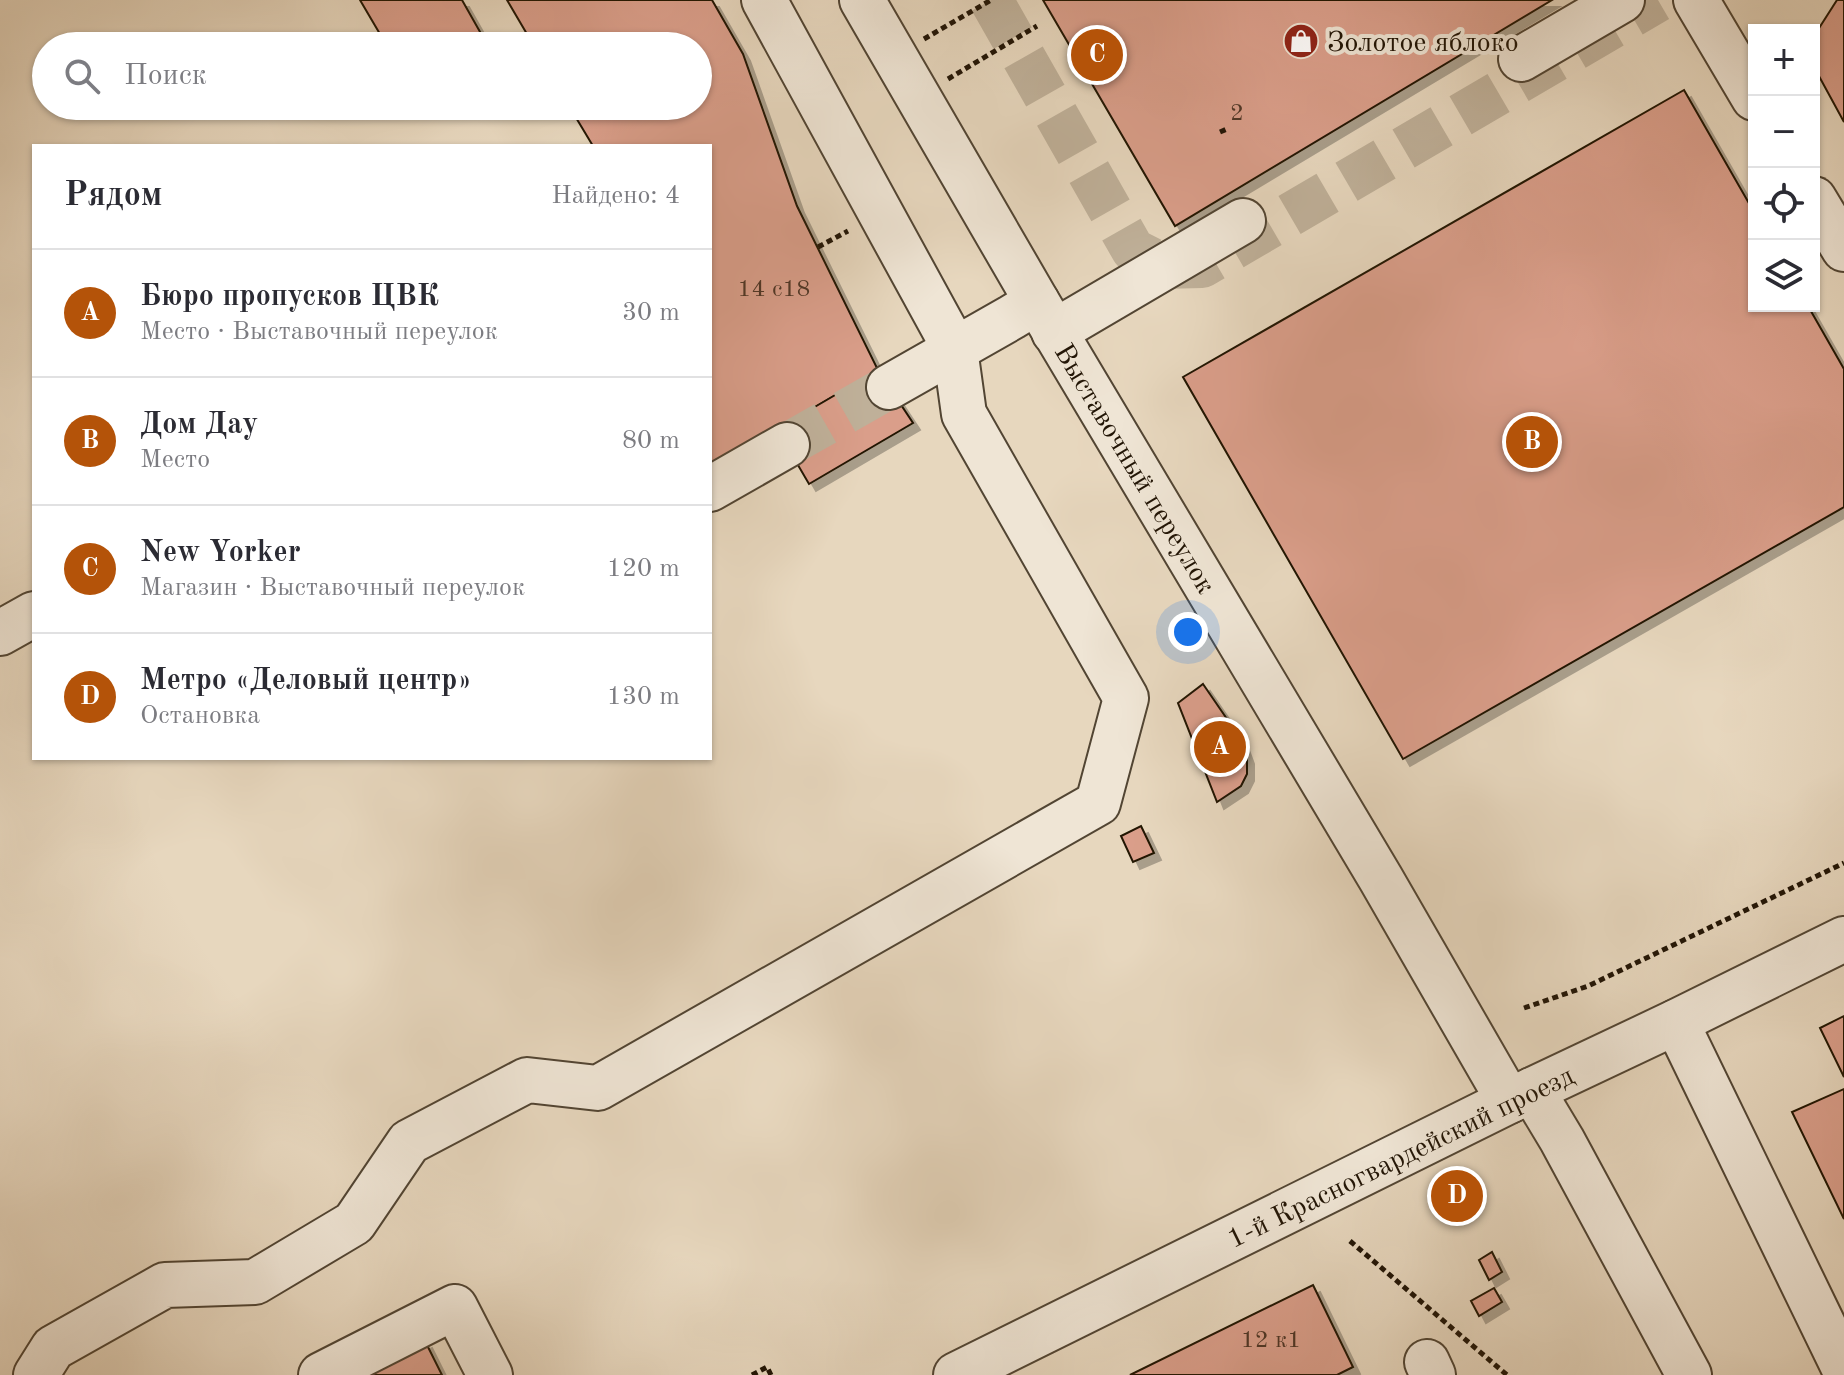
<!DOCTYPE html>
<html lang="ru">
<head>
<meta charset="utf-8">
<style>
	body { margin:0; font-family:"Old Standard TT",serif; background:#f7f7f7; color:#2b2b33 }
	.controls { position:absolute; right:24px; top:24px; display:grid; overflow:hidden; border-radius:0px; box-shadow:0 2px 6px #0004 }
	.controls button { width:72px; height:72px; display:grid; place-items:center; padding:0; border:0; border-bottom:2px solid #e1e1e2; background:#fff; color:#2b2b33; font:40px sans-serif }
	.you { position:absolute; left:1188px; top:632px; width:28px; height:28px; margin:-20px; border:6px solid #fff; border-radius:50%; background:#1a73e8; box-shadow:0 0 0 12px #1a73e833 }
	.badge { display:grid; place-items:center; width:52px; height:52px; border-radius:50%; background:#b45309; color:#fff; font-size:26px; font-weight:700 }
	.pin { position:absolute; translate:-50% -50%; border:4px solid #fff; box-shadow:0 2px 8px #0006 }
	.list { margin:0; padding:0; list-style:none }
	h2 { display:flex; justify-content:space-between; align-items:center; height:104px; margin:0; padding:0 32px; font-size:34px }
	h2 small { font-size:26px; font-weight:400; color:#7c7c81 }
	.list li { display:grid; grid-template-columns:52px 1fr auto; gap:24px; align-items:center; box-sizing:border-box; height:128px; padding:0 32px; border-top:2px solid #e1e1e2 }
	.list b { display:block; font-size:30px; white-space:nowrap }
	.list p { margin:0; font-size:26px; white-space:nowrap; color:#7c7c81 }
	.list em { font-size:26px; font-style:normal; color:#7c7c81 }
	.icon { flex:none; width:44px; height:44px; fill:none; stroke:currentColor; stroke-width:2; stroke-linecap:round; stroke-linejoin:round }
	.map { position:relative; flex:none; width:1844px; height:1375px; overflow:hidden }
	.search { position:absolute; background:#fff; box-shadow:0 2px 6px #0004; left:32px; top:32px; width:680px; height:88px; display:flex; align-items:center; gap:20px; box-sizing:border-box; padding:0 28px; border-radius:44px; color:#7c7c81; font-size:30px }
	.panel { position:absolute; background:#fff; box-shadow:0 2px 6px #0004; left:32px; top:144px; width:680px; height:616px; border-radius:0px }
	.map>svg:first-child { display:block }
	.building { fill:#da9e8a; stroke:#211405; stroke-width:2; filter:url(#shadow) }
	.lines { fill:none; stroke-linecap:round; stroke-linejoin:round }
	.minor-tunnel { stroke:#bfb099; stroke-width:44; stroke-dasharray:44 22; stroke-linecap:butt }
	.minor-casing { stroke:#524533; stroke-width:48 }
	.path { stroke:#211405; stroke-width:5; stroke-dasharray:6 4; stroke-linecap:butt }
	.minor { stroke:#efe5d5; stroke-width:44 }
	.labels { text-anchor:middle; stroke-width:8; stroke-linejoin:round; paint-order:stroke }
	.number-label { font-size:24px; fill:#4f3626 }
	.poi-label { font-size:28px; fill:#211405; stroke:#efe5d5; text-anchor:start }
	.street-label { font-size:28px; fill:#211405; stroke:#efe5d5 }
</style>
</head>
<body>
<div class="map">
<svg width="1844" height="1375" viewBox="0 0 1844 1375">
	<defs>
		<filter id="shadow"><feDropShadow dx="7" dy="7" stdDeviation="0" flood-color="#0004"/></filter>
	</defs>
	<rect width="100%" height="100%" fill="#e7d7be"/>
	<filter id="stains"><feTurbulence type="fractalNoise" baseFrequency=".0025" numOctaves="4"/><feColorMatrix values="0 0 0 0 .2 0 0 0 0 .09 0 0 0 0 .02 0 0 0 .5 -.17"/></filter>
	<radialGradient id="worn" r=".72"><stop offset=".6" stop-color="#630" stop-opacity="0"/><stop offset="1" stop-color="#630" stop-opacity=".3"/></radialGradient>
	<g class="building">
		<polygon points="360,0 462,0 488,46 387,46"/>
		<polygon points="507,0 712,0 743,54 797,206 878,370 710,469 710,146 593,146 569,106 698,106 698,46 534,46"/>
		<polygon points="1043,0 1552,0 1175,226"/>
		<polygon points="1837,0 1844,0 1844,122 1814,67 1814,36"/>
		<polygon points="1684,90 1754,212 1754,306 1808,306 1844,369 1844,507 1403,759 1183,377"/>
		<polygon points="878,370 913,423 809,484 777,429"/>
		<polygon points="1203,684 1240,738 1247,757 1247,774 1241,786 1217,802 1178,703"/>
		<polygon points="1141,826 1154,853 1133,862 1121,836"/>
		<polygon points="1844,1016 1844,1077 1820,1028"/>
		<polygon points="1844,1089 1844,1219 1792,1112"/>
		<polygon points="1492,1252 1502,1272 1489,1280 1479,1260"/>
		<polygon points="1313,1285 1353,1367 1337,1375 1130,1375"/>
		<polygon points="1494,1288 1502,1302 1479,1316 1471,1301"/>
		<polygon points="425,1341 442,1375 357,1375"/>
	</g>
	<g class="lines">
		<g class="minor-tunnel">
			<polyline points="991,0 1133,250 1166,267 1202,266 1658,0"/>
			<polyline points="787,445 889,387"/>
		</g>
		<defs>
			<g id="minor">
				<polyline points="862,0 1037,302 1381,879 1509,1101"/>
				<polyline points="1696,0 1754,98"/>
				<polyline points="1521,59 1622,0"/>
				<polyline points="1814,199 1844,249"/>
				<polyline points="1054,332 1243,221"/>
				<polyline points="889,387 1012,317 1037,302"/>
				<polyline points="710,489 787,445"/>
				<polyline points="0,633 34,614"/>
				<polyline points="1676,1022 1844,1368"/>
				<polyline points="1532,1090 1562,1140 1689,1375"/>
				<polyline points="1427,1362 1433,1375"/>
				<polyline points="36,1375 53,1348 165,1285 255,1282 354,1223 409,1142 527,1080 598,1088 1098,803 1126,698 964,414 955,349 764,0"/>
				<polyline points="321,1375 455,1307 490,1375"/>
				<polyline points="956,1375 1509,1101 1676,1022 1844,939"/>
			</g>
		</defs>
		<use href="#minor" class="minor-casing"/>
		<g class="path">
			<polyline points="924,39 991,0"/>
			<polyline points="948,79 1037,26"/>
			<polyline points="1220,132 1227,129"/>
			<polyline points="818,247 848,231"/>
			<polyline points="1524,1008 1588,986 1844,863"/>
			<polyline points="1350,1241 1507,1375"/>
			<polyline points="752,1375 767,1367 771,1375"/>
		</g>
		<use href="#minor" class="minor"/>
	</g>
	<defs>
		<symbol id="shop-disc" viewBox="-11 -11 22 22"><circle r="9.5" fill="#8f2418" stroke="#efe5d5"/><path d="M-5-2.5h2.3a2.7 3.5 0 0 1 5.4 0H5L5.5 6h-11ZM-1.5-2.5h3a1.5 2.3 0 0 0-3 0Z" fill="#fff"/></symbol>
	</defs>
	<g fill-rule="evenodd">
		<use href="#shop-disc" x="1281" y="21" width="40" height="40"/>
	</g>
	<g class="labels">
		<g class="number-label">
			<text x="1237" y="120">2</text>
			<text x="774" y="296">14 с18</text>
			<text x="1271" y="1347">12 к1</text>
		</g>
		<g class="poi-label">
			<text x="1327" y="51">Золотое яблоко</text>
		</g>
		<g class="street-label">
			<text transform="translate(1136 468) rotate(59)" y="10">Выставочный переулок</text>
			<text transform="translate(1400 1156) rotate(-26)" y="10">1-й Красногвардейский проезд</text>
		</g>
	</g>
	<rect width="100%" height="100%" filter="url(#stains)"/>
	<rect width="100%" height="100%" fill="url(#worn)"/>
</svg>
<div class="controls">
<button>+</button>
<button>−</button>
<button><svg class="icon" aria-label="locate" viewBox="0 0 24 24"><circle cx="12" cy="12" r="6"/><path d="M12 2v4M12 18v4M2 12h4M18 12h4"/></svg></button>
<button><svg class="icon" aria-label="layers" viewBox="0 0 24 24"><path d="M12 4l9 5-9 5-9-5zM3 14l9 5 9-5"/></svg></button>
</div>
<div class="you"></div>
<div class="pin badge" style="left:1220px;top:747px">A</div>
<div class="pin badge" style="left:1532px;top:442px">B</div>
<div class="pin badge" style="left:1097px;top:55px">C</div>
<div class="pin badge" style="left:1457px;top:1196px">D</div>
<div class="search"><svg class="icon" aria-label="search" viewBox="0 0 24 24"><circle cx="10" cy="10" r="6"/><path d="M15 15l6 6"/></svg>Поиск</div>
<section class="panel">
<h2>Рядом<small>Найдено: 4</small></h2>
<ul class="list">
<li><span class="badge">A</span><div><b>Бюро пропусков ЦВК</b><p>Место · Выставочный переулок</p></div><em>30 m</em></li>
<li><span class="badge">B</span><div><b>Дом Дау</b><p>Место</p></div><em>80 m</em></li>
<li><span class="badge">C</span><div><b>New Yorker</b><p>Магазин · Выставочный переулок</p></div><em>120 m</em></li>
<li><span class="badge">D</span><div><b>Метро «Деловый центр»</b><p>Остановка</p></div><em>130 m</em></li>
</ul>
</section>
</div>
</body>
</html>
